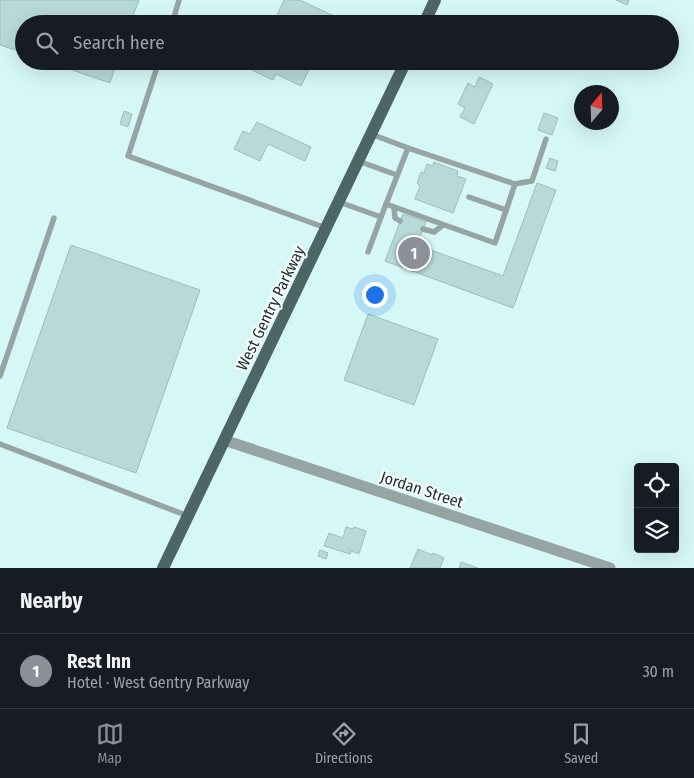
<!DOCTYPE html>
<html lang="en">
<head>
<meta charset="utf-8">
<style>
	body { margin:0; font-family:"Fira Sans Condensed",sans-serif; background:#20242c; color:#f1f3f6 }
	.controls { position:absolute; right:15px; bottom:15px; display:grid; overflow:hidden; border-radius:5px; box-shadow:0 5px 20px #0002 }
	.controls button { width:45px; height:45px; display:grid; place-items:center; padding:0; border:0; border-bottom:1px solid #363941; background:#171b24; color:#f1f3f6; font:25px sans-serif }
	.compass { position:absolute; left:574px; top:85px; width:45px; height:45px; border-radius:50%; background:#171b24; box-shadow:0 5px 20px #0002; rotate:19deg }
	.you { position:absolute; left:374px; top:294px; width:18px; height:18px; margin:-12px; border:4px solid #fff; border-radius:50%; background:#1a73e8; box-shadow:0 0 0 8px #1a73e833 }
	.badge { display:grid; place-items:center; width:32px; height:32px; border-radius:50%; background:#8c9099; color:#fff; font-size:16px; font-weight:700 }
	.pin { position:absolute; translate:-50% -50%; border:2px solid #fff; box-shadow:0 1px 5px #0006 }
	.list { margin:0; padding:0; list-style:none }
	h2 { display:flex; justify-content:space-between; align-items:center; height:65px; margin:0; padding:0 20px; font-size:21px }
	h2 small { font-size:16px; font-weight:400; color:#9ea1a6 }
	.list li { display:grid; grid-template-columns:32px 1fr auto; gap:15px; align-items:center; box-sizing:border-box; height:75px; padding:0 20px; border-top:1px solid #363941 }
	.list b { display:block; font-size:19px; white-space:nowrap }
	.list p { margin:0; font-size:16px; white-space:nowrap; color:#9ea1a6 }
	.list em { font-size:16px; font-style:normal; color:#9ea1a6 }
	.icon { flex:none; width:28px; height:28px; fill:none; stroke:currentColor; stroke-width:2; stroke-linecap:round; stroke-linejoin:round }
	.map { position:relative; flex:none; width:694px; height:568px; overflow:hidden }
	.search { position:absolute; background:#171b24; box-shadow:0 5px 20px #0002; left:15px; right:15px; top:15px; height:55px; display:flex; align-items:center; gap:12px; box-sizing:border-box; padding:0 18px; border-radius:28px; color:#9ea1a6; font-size:19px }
	.sheet { height:140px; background:#171b24 }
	nav { display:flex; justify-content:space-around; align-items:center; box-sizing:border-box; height:70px; border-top:1px solid #363941; background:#171b24; font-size:14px; color:#9ea1a6 }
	nav a { display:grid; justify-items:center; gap:2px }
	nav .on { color:#8c9099 }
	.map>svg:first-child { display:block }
	.building { fill:#b7d9d8; stroke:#9cbdbc }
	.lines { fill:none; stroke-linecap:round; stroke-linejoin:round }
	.lane { stroke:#96a4a4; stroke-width:5.5 }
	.street { stroke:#96a4a4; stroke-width:11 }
	.primary { stroke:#4c6665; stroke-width:12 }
	.labels { text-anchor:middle; stroke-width:4; stroke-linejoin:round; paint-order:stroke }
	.street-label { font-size:16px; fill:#222f2e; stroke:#f8fffe }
</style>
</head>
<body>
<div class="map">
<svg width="694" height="568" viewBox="0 0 694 568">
	<rect width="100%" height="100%" fill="#d5f8f7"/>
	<g class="building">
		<polygon points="0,0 139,0 130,24 24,24 24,53 0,45"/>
		<polygon points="284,0 300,0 334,16 330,24 273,24"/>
		<polygon points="616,0 629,0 627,5"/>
		<polygon points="46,61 117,61 110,83"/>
		<polygon points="256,61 313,61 301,86 276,74 273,80 252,70"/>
		<polygon points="479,77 493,84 474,124 460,117 465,108 458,104 468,83 475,87"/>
		<polygon points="124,111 132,114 128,127 120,124"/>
		<polygon points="544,113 558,118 552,135 538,130"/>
		<polygon points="257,122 311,147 305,161 268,144 260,161 234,149 243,131 250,134"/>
		<polygon points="550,158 558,161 555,171 546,168"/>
		<polygon points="434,162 458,171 457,176 466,179 453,213 415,199 420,186 417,183 421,172 424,173 427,164 433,166"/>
		<polygon points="537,183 556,190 513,308 385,261 403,214 426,222 417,245 503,276"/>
		<polygon points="71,245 200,290 136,473 7,428"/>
		<polygon points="368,314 438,339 414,405 344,380"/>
		<polygon points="346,527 353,529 354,527 366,531 359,554 351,551 350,554 324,546 329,533 343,538"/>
		<polygon points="418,549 432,555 433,553 444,558 440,568 410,568"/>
		<polygon points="320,550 328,553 326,559 318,556"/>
		<polygon points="461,562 478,568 459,568"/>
	</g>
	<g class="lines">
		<g class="lane">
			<polyline points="172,24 179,0"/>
			<polyline points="159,61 128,156 326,228"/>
			<polyline points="358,161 397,175"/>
			<polyline points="514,184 532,181 546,139"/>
			<polyline points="469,197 506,210"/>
			<polyline points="339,202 381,217 408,148 371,134"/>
			<polyline points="386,204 495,243 515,184 408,148"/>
			<polyline points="394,207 395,218 400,221"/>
			<polyline points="423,229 434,232 443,225"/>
			<polyline points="368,252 381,217"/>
			<polyline points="0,376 54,218"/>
			<polyline points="0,444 188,516"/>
		</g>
		<polyline class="street" points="224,440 610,568"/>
		<g class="primary">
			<polyline points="424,24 435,0"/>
			<polyline points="163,568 406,61"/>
		</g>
	</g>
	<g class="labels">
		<g class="street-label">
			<text transform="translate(270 308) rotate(-64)" y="6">West Gentry Parkway</text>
			<text transform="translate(422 489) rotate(18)" y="6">Jordan Street</text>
		</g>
	</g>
</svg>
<div class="controls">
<button><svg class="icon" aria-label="locate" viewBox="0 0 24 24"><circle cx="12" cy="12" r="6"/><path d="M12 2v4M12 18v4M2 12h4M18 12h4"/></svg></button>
<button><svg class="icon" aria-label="layers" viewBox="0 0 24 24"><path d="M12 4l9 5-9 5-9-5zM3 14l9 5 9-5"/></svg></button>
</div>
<svg class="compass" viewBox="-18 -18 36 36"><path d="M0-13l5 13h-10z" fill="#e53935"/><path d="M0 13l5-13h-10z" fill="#9ea1a6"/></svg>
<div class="you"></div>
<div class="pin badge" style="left:414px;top:253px">1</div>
<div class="search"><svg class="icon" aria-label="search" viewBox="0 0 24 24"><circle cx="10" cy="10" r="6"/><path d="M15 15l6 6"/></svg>Search here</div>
</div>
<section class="sheet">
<h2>Nearby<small></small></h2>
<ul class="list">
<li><span class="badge">1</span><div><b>Rest Inn</b><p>Hotel · West Gentry Parkway</p></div><em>30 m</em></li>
</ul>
</section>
<nav>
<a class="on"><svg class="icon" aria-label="map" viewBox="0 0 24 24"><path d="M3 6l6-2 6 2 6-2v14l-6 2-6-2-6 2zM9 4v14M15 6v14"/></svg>Map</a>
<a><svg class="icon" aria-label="directions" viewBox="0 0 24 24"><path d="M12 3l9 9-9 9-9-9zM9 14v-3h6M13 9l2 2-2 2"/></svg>Directions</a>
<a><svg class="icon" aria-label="saved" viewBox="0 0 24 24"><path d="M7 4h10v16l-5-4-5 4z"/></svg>Saved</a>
</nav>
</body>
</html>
